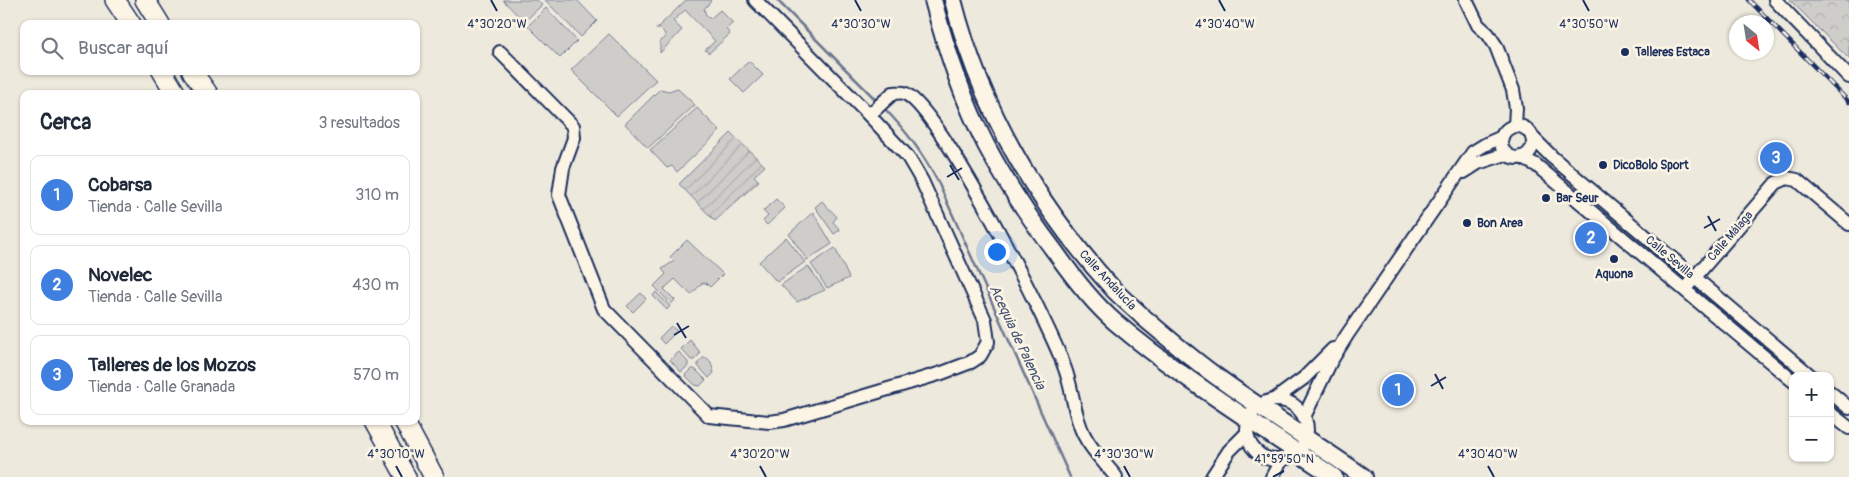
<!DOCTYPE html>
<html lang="es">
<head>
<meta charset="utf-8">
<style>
	body { margin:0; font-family:Pangolin,sans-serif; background:#f2f2f3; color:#1f2937 }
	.controls { position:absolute; right:15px; bottom:15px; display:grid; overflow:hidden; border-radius:10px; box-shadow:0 1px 4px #0004 }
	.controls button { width:45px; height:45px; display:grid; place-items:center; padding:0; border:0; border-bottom:1px solid #e0e1e3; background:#fff; color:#1f2937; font:25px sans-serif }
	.compass { position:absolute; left:1729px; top:15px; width:45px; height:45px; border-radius:50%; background:#fff; box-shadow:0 1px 4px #0004; rotate:150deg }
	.you { position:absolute; left:996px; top:251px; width:18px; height:18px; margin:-12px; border:4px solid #fff; border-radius:50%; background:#1a73e8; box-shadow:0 0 0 8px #1a73e833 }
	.badge { display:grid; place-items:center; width:32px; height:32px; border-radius:50%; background:#b45309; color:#fff; font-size:16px; font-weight:700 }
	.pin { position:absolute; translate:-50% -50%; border:2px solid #fff; box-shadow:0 1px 5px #0006 }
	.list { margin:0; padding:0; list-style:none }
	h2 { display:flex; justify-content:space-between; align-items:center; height:65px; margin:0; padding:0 20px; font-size:21px }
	h2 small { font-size:16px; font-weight:400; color:#747a83 }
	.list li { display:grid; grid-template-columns:32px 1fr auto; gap:15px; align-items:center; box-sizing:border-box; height:80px; margin:0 10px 10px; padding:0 10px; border:1px solid #e0e1e3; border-radius:10px }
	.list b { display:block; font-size:19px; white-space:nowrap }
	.list p { margin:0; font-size:16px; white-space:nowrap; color:#747a83 }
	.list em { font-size:16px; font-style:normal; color:#747a83 }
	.icon { flex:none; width:28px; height:28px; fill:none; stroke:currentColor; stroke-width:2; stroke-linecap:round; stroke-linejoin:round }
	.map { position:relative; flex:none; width:1849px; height:477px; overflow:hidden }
	.search { position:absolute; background:#fff; box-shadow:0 1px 4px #0004; left:20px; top:20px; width:400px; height:55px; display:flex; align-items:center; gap:12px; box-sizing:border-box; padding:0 18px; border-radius:10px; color:#747a83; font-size:19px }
	.panel { position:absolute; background:#fff; box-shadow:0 1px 4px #0004; left:20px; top:90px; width:400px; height:335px; border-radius:10px }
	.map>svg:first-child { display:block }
	.grass { fill:#cfcdca; stroke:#757e94 }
	.forest { fill:url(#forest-crowns); stroke:#757e94 }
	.garden { fill:url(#garden-furrows); stroke:#757e94 }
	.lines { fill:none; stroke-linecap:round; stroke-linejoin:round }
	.stream { stroke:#6c778f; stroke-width:2.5 }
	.minor-casing { stroke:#1b2f5e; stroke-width:16 }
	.major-casing { stroke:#1b2f5e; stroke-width:20 }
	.highway-casing { stroke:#1b2f5e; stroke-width:22 }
	.minor { stroke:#fcf5e5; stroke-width:12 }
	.major { stroke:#fcf5e5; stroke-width:16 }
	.highway { stroke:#fcf5e5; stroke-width:19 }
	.rail-casing { stroke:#1b2f5e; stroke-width:4.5 }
	.rail { stroke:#fcf5e5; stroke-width:2.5; stroke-dasharray:8; stroke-linecap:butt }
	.ticks { fill:none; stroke:#1b2f5e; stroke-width:2 }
	.poi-dot { fill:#1b2f5e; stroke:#fcf5e5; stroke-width:2 }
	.labels { text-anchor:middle; stroke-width:5; stroke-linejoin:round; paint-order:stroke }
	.poi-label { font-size:12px; font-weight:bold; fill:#1b2f5e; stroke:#fcf5e5; text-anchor:start }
	.street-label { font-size:12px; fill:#1b2f5e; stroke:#fcf5e5 }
	.water-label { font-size:14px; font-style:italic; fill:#445376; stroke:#fcf5e5 }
	.ticks-label { font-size:12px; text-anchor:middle; fill:#1b2f5e; stroke:#fcf5e5; stroke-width:5; stroke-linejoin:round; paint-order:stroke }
</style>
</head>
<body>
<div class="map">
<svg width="1849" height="477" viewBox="0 0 1849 477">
	<defs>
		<pattern id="forest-crowns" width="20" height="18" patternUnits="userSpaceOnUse" patternTransform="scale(1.25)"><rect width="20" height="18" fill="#cfcdca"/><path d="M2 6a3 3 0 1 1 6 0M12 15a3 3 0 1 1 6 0" fill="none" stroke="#b1b0b0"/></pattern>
		<pattern id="garden-furrows" width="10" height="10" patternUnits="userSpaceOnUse" patternTransform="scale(1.25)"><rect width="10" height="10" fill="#cfcdca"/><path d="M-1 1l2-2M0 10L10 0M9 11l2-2" fill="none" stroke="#b1b0b0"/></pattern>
	</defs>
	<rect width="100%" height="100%" fill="#eee9dd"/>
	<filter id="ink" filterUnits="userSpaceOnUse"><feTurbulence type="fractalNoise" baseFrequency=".02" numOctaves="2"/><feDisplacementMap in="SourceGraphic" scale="10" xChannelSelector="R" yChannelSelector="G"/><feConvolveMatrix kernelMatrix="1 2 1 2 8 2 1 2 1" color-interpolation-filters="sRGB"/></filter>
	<g filter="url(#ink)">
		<g class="grass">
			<polygon points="503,0 537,0 542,5 524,22"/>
			<polygon points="545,0 577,0 597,21 581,37"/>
			<polygon points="686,0 710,0 711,1 704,9 706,15 711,18 720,10 733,23 726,29 730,34 709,53 705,50 715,41 685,10 673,21 682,30 660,53 660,41 665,38 665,34 661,29 656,29"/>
			<polygon points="546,8 577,41 560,58 528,26"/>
			<polygon points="609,34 656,80 617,116 571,70"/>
			<polygon points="749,61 763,75 744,93 730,79"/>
			<polygon points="677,88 695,105 648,148 625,124 660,89 669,91"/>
			<polygon points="697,108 720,131 677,172 672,166 667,168 650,150"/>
			<polygon points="776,199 785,208 767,225 763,221 768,216 763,211"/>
			<polygon points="822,201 837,217 833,222 840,230 834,234 815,207"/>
			<polygon points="813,212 832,244 807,260 789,234"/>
			<polygon points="786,237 805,262 777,282 759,262"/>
			<polygon points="687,240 723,274 710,287 706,283 702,283 691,295 675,279 664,289 675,300 671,304 654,286 666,274 662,269 674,261 670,257"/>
			<polygon points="835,248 849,278 827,288 811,264"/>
			<polygon points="808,266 825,290 797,302 781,285"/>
			<polygon points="656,292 670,306 667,310 653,296"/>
			<polygon points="641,293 646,299 633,312 627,306"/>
			<polygon points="671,326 677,331 664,344 659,338"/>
			<polygon points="690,340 699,351 700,354 694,360 691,360 681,349"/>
			<polygon points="679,352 688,362 688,366 681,372 670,360"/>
			<polygon points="703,358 707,358 711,362 714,373 709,378 698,366 698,363"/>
			<polygon points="691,369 695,369 706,380 700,386 695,385 685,375"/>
		</g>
		<polygon class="forest" points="1790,0 1849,0 1849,59"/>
		<polygon class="garden" points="731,133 765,166 754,176 759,181 715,221 679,184"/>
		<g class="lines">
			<g class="stream">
				<polyline points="777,0 878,102"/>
				<path d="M884,108c24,25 37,43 54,74l132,295"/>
			</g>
			<defs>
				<g id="minor">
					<polyline points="755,0 869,115"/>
					<polyline points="1466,0 1478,25 1488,34 1496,46 1513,90 1516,108 1515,126"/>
					<polyline points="1775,0 1849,77"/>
					<path d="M500,52l73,74 1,12 -11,30 -4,27 45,114 105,107 60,6 15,-2 158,-47 29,-11 9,-6 8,-14 -3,-22 -63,-139 -14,-24 -39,-42 24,-22c3,0 9,-1 11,0 35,13 145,231 160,273 9,22 9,48 20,69 8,16 21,28 32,42"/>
					<circle cx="1517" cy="142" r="16"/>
					<polyline points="1532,137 1552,157 1811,376"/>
					<polyline points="1521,157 1536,165 1793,381"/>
					<polyline points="1464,172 1478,163 1506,154"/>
					<polyline points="1689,284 1776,183 1787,178 1797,180 1849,224"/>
					<polyline points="1830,392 1849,408"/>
					<polyline points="1274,400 1304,378 1333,349"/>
					<circle cx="1277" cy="430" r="30"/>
					<polyline points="1830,413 1849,428"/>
					<polyline points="1304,417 1331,361 1347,335 1473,152 1486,144 1502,137"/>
					<polyline points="1212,477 1229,451 1247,433"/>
					<polyline points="1272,477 1282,459"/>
				</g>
				<g id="major">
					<path d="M933,0c13,49 30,100 53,145 20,38 44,74 70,108 17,24 37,50 59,69 67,57 146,105 219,155"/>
					<path d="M953,0c28,110 86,208 162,291 9,9 19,17 28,26 25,21 50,43 77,62 47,34 96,65 144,98"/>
				</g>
				<g id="highway">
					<polyline points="115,0 131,24"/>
					<polyline points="145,0 160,24"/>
					<polyline points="162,71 176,94"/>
					<polyline points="192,71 208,94"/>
					<polyline points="375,421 406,477"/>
					<polyline points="404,421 434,477"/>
				</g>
			</defs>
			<use href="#minor" class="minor-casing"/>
			<use href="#major" class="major-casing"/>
			<use href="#highway" class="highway-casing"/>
			<use href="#minor" class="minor"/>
			<use href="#major" class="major"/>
			<use href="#highway" class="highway"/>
			<defs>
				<polyline id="rail" points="1749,0 1849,102"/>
			</defs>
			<use href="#rail" class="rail-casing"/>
			<use href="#rail" class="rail"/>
		</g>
	</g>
	<path class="ticks" d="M491,0l6,11M855,0l6,11M1219,0l6,11M1583,0l6,11M950,165l9,15M947,177l15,-9M1708,216l8,15M1704,228l16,-9M677,323l9,15M674,335l15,-9M1435,374l8,15M1431,386l15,-9M396,466l6,11M760,466l6,11M1124,466l6,11M1488,466l6,11M1273,477l11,-6"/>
	<g class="poi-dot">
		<circle cx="1625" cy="52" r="5"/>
		<circle cx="1603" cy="165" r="5"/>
		<circle cx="1546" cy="198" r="5"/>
		<circle cx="1467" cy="223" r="5"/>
		<circle cx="1614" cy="259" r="5"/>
	</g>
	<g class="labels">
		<g class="poi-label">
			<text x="1635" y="56">Talleres Estaca</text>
			<text x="1613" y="169">DicoBolo Sport</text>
			<text x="1556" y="202">Bar Seur</text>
			<text x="1477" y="227">Bon Area</text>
			<text x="1614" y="278" text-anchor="middle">Aquona</text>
		</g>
		<g class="street-label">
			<text transform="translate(1730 236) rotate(-49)" y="4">Calle Málaga</text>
			<text transform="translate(1670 257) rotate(40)" y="4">Calle Sevilla</text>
			<text transform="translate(1108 280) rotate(47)" y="4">Calle Andalucía</text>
		</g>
		<g class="water-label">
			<text transform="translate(1018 337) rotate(65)" y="5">Acequia de Palencia</text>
		</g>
	</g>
	<g class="ticks-label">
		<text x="497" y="28">4°30'20"W</text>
		<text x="861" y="28">4°30'30"W</text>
		<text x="1225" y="28">4°30'40"W</text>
		<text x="1589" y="28">4°30'50"W</text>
		<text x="396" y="458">4°30'10"W</text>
		<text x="760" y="458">4°30'20"W</text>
		<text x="1124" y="458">4°30'30"W</text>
		<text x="1488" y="458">4°30'40"W</text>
		<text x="1284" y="463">41°59'50"N</text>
	</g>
</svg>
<div class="controls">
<button>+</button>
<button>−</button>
</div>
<svg class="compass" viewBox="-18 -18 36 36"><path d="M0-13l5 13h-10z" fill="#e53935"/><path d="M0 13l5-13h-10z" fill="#747a83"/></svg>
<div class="you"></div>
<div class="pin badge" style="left:1398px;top:390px;background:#3f7fe0">1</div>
<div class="pin badge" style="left:1591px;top:238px;background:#3f7fe0">2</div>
<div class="pin badge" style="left:1776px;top:158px;background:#3f7fe0">3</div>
<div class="search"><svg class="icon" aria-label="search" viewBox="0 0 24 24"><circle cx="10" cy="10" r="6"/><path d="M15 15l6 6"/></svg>Buscar aquí</div>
<section class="panel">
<h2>Cerca<small>3 resultados</small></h2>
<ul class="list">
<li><span class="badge" style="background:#3f7fe0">1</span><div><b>Cobarsa</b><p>Tienda · Calle Sevilla</p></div><em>310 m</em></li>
<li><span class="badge" style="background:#3f7fe0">2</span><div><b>Novelec</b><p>Tienda · Calle Sevilla</p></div><em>430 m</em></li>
<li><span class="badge" style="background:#3f7fe0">3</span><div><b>Talleres de los Mozos</b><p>Tienda · Calle Granada</p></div><em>570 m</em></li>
</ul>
</section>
</div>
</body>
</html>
